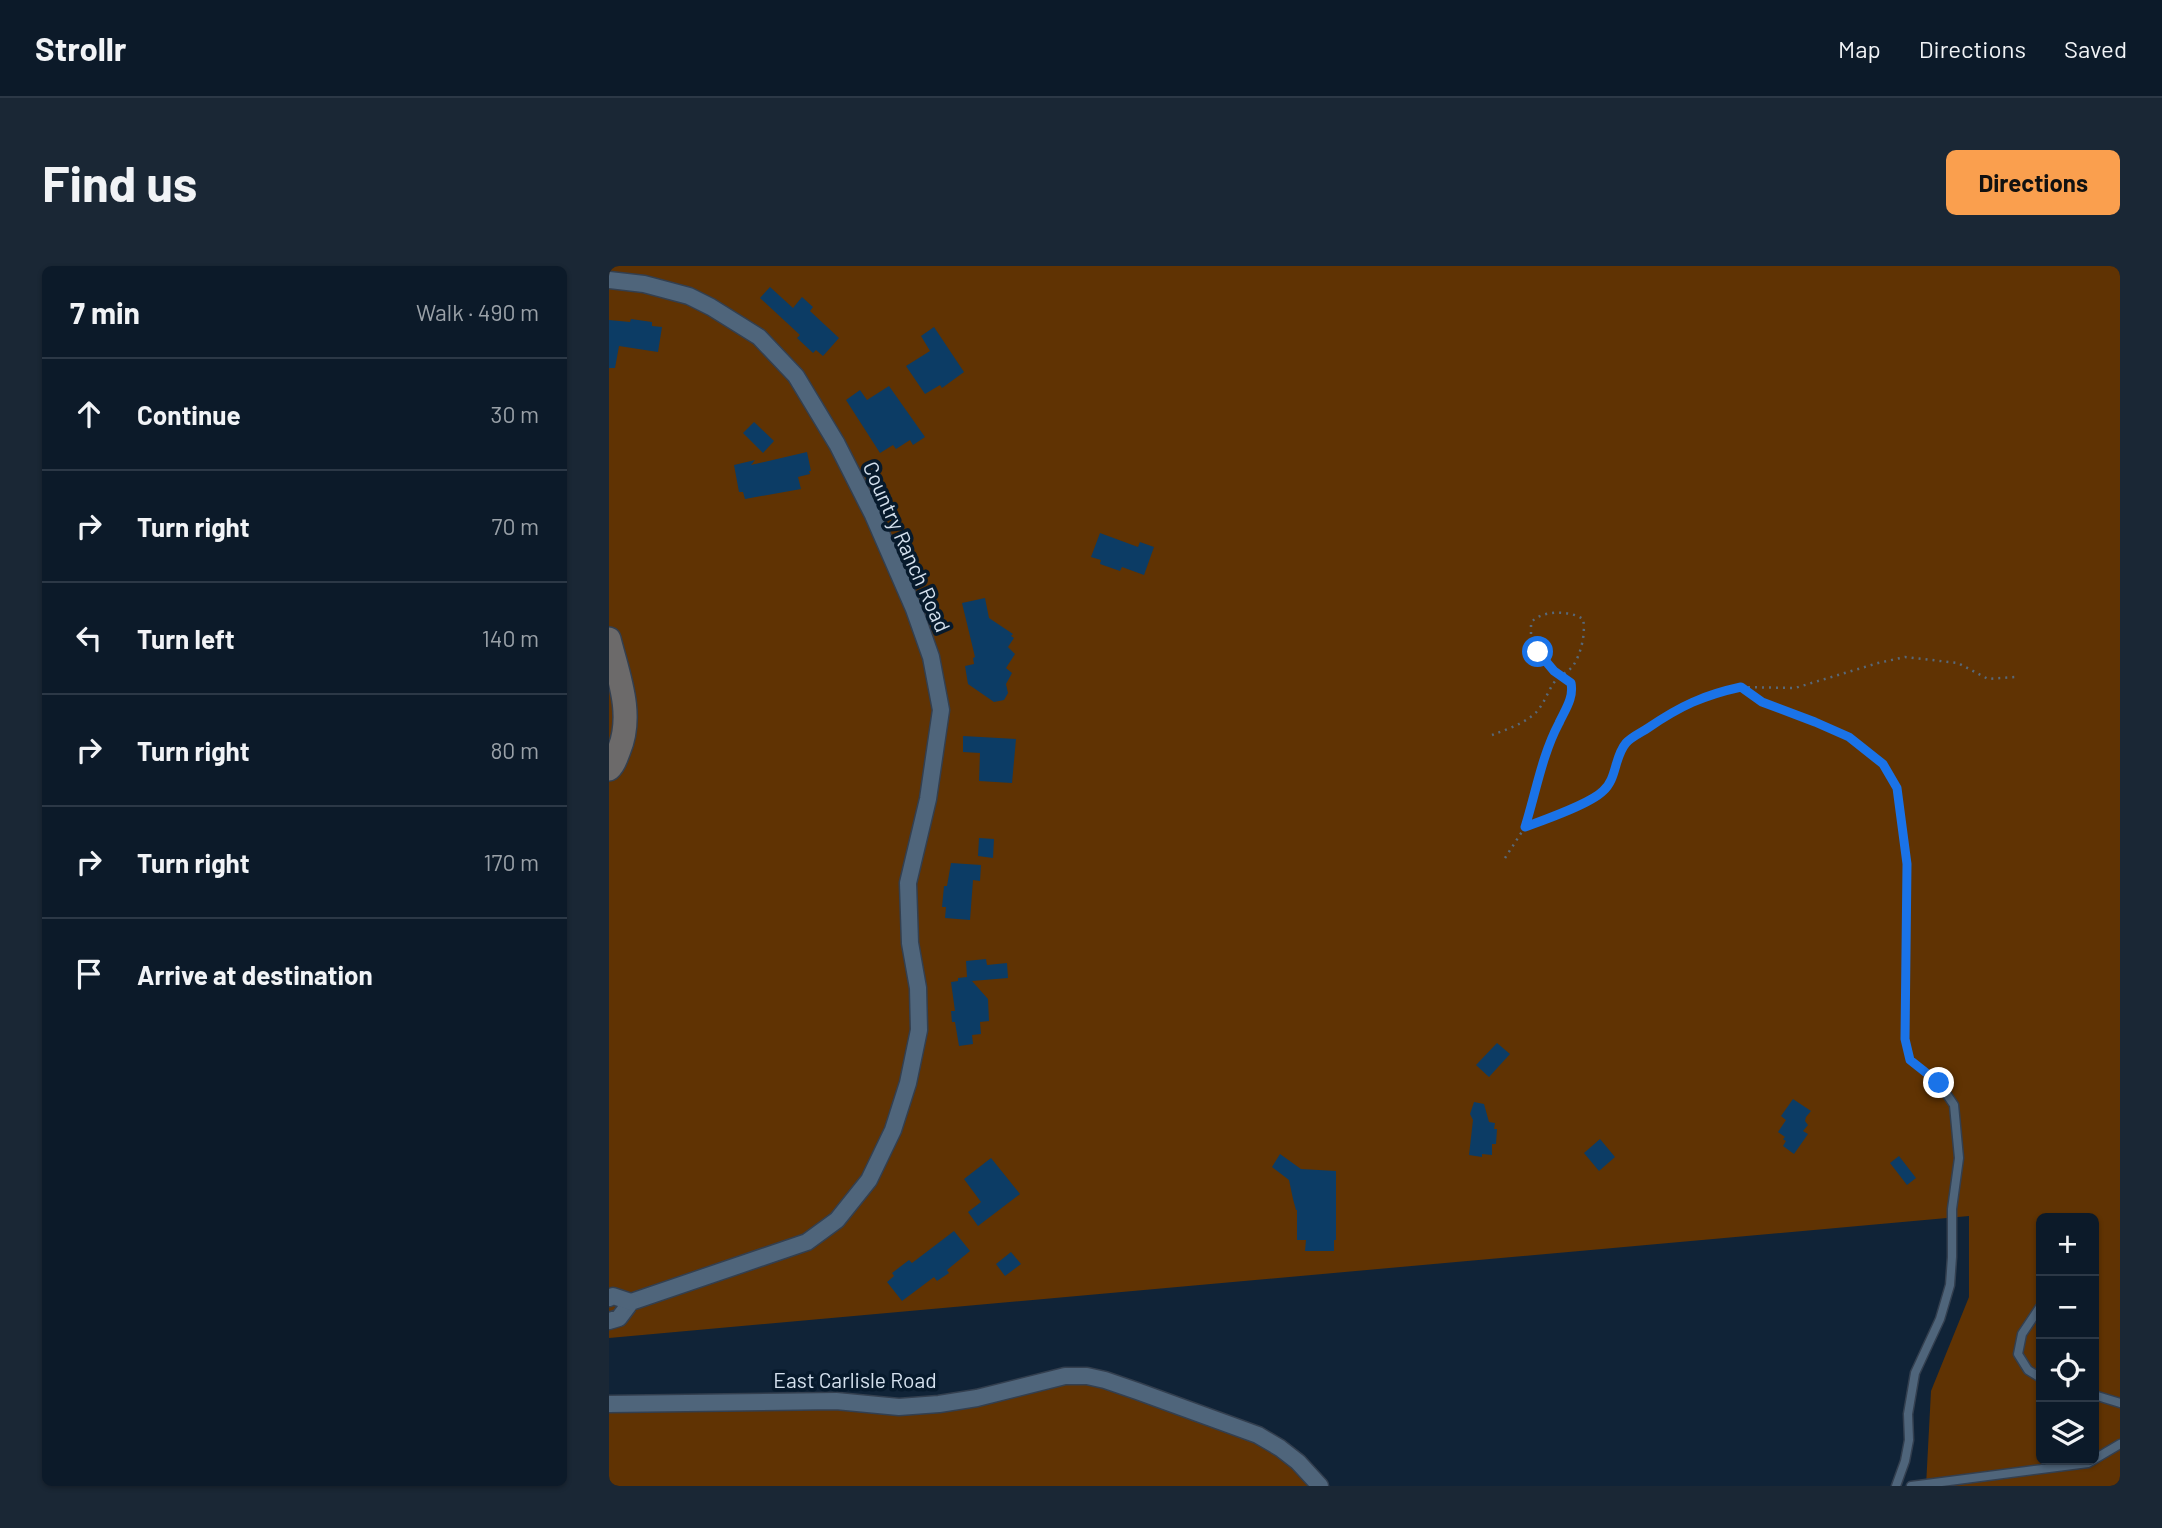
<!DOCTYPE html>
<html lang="en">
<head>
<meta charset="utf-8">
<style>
	body { margin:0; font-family:Barlow,sans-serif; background:#1a2735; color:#f1f3f6 }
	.controls { position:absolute; right:21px; bottom:21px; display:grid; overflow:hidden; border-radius:10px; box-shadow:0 2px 5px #0004 }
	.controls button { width:63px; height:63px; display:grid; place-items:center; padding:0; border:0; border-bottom:2px solid #2c3846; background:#0c1a29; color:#f1f3f6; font:35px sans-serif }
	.stop { position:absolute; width:21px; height:21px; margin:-16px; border:5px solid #1a73e8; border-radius:50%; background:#fff }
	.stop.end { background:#1a73e8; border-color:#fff; box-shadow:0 2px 7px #0008 }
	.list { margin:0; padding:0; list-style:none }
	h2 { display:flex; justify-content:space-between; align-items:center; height:91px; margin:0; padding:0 28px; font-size:30px }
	h2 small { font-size:23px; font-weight:400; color:#9aa1a8 }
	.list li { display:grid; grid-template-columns:46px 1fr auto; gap:21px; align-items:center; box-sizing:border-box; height:112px; padding:0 28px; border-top:2px solid #2c3846 }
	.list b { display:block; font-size:26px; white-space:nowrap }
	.list em { font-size:23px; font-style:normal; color:#9aa1a8 }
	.icon { flex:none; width:38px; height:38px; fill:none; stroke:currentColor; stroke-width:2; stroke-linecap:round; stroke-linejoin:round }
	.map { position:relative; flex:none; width:1511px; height:1220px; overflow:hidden; border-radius:10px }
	header { display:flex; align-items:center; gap:42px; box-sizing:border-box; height:98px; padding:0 35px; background:#0c1a29; border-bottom:2px solid #2c3846 }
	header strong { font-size:33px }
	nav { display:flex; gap:38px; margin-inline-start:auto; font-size:24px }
	.intro { display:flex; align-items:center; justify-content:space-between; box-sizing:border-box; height:168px; padding:0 42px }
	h1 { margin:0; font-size:49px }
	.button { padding:18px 32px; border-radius:10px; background:#fa9f4e; color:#111; font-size:24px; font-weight:700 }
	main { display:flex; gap:42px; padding:0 42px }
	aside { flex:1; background:#0c1a29; border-radius:10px; box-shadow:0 2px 5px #0004 }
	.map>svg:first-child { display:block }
	.green { fill:#603303; fill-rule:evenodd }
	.building { fill:#0c3c65 }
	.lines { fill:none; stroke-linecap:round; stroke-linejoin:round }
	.service-casing { stroke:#333f4f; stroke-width:11 }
	.minor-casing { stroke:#333f4f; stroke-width:19 }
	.secondary-casing { stroke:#333f4f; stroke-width:26 }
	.path { stroke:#576879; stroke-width:2.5; stroke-dasharray:2 5; stroke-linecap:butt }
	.service { stroke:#4f657b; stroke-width:8 }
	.minor { stroke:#4f657b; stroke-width:16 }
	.secondary { stroke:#6c6a6a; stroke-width:23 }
	.route { stroke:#1a73e8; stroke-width:9 }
	.labels { text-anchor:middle; stroke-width:7; stroke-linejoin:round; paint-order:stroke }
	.street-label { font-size:21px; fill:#d5e1ee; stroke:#071a2c }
</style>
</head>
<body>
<header>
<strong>Strollr</strong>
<nav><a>Map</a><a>Directions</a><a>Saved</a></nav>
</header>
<div class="intro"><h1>Find us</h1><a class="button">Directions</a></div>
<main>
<aside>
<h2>7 min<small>Walk · 490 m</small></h2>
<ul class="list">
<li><svg class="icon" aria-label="ahead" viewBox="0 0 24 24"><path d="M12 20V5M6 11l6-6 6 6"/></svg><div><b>Continue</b></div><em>30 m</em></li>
<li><svg class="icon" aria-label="right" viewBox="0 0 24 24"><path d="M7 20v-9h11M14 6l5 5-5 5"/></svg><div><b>Turn right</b></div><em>70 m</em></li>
<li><svg class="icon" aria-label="left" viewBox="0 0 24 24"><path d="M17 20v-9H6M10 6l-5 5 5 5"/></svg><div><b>Turn left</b></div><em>140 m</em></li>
<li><svg class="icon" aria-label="right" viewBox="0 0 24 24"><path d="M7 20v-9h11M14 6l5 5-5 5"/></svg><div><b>Turn right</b></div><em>80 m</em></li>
<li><svg class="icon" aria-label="right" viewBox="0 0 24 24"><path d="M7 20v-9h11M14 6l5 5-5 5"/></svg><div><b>Turn right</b></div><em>170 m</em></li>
<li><svg class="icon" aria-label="arrive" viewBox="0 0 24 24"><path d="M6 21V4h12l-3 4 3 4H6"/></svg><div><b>Arrive at destination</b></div></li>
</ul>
</aside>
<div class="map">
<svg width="1511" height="1220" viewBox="0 0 1511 1220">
	<rect width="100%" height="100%" fill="#102337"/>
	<g class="green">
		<path d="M0,0h1511v1220h-194l5,-95 38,-94v-81l-1360,122zM1432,952h53v242h-53z"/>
		<polygon points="456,1110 649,1169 711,1220 0,1220 0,1138 291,1141"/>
	</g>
	<g class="building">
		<polygon points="161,21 184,42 193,31 204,41 201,45 230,72 214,90 207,84 204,87 188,72 191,69 151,32"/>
		<polygon points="22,53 43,56 43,60 53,61 49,86 10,80 6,102 0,102 0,54 21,56"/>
		<polygon points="325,61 355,106 333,122 331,119 316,128 297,100 321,85 312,70"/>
		<polygon points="280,120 316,171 304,179 301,174 287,183 284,179 271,187 237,134 251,124 258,134"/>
		<polygon points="145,156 165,175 154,187 134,167"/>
		<polygon points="198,186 202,205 200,205 201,208 189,211 192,223 136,233 134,226 130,226 125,199 146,194 142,199"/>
		<polygon points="491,267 529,281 531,276 545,281 535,309 513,301 511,305 491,298 492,294 482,291"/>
		<polygon points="376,332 380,352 404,368 402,370 405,372 399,381 406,388 397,402 403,407 397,418 399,427 395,434 385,436 359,418 356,400 365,398 364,392 366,391 353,337"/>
		<polygon points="354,470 407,473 403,517 370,515 371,487 354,486"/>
		<polygon points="370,572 385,573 384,592 369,590"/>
		<polygon points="342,597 372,599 371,615 364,614 361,654 336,652 337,641 333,641 335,620 338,620"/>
		<polygon points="377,693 378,699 398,697 399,712 363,715 379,733 380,755 371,756 372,768 363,769 364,778 350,780 346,756 343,756 342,745 346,745 342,716 349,715 349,712 358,711 357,695"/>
		<polygon points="888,777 901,788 880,811 867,799"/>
		<polygon points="1184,833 1202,845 1197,851 1196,855 1199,859 1194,865 1199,868 1185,888 1174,880 1177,875 1174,873 1176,871 1169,866 1177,854 1172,850"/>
		<polygon points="865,836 875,838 880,856 886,857 885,863 888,863 887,878 883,878 883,889 873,888 873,891 860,889 864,854 861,848"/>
		<polygon points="991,873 1006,891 990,905 975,887"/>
		<polygon points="671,888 692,903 727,905 727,974 725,974 725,985 696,985 697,974 688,974 688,944 687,944 684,933 680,914 663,901"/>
		<polygon points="1290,890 1307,912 1298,919 1281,897"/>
		<polygon points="382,892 411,928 369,960 359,946 372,936 355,913"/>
		<polygon points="345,965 361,985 338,1004 340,1007 328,1015 325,1011 293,1035 278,1016 285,1010 283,1007 300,994 303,997"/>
		<polygon points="402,986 412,998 396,1010 387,998"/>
	</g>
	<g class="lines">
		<defs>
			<g id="service">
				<polyline points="1431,1041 1413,1068 1409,1088 1419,1104 1432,1112"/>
				<polyline points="1485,1129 1511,1137"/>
				<polyline points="1287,1220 1296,1195 1300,1174 1299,1148 1306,1107 1331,1053 1341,1019 1343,991 1343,943 1350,892 1345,839 1330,817"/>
				<polyline points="1302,1220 1479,1197 1511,1178"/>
			</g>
			<g id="minor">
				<polyline points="0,14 35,18 80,30 102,41 150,71 187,110 228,178 264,249 305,343 322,391 332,444 319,533 299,617 301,677 309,722 310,764 299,817 284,864 260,914 228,954 198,976 22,1036 10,1052 0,1055"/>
				<polyline points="0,1032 4,1030 22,1036"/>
				<polyline points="0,1138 227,1135 290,1141 330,1138 368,1132 456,1110 478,1110 496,1114 528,1125 649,1169 671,1182 689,1196 711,1220"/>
			</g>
			<path id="secondary" d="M0,373c9,36 25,75 10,111 -3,7 -4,14 -10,19"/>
		</defs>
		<use href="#service" class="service-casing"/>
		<use href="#minor" class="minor-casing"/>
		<use href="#secondary" class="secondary-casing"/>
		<g class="path">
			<polyline points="1132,421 1186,422 1269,397 1296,391 1349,397 1379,413 1406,411"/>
			<path d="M883,469c13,-5 28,-10 40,-19 12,-9 15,-25 24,-36 5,-5 12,-8 17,-14 8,-12 13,-33 10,-47 -13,-9 -43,-9 -52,4v14l7,14 16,20 17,12 1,8 -2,11 -20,39 -25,86"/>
			<polyline points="896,592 916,561 947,549 993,527 1002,516 1008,493 1017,477 1069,441 1103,427 1132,421 1153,436 1206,455 1240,471 1274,498 1288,522 1299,598 1296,773 1301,794 1322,811"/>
		</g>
		<use href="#service" class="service"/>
		<use href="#minor" class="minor"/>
		<use href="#secondary" class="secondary"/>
	</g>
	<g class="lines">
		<path class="route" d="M929,386l16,19 17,12c3,15 -6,27 -12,40 -17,32 -23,69 -34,104 19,-7 65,-23 78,-36 14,-12 11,-34 23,-48 5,-6 16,-11 22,-15 32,-22 56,-33 93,-41l21,15 53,20 34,15 34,27 14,24 10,76 -2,175 5,21 29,23"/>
	</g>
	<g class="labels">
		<g class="street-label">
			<text transform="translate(297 281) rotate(66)" y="7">Country Ranch Road</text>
			<text x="246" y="1122">East Carlisle Road</text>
		</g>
	</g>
</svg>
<div class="controls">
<button>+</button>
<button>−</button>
<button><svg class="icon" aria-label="locate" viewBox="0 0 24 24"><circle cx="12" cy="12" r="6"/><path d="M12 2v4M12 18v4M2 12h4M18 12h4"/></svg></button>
<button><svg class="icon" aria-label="layers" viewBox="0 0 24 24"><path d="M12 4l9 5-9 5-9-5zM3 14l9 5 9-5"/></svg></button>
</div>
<div class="stop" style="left:929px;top:386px"></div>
<div class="stop end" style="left:1330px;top:817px"></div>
</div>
</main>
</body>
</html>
